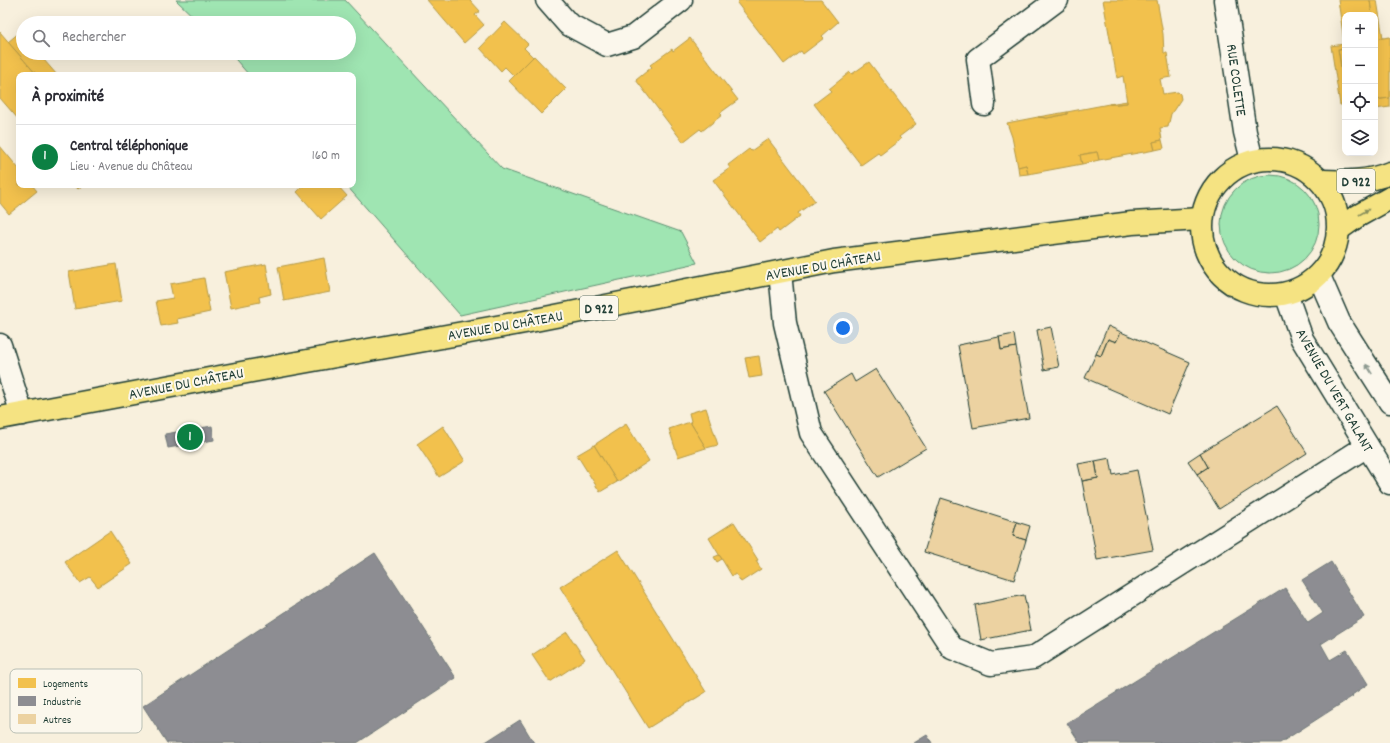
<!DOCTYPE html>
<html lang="fr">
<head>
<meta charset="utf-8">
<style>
	body { margin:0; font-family:Dekko,sans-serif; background:#f7f7f7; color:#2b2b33 }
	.controls { position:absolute; right:12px; top:12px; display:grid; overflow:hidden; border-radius:8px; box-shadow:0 4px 16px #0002 }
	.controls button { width:36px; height:36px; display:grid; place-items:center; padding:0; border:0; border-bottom:1px solid #e1e1e2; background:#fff; color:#2b2b33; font:20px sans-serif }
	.you { position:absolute; left:843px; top:328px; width:14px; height:14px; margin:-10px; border:3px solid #fff; border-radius:50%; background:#1a73e8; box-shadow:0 0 0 6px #1a73e833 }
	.badge { display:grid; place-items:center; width:26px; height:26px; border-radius:50%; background:#0b8043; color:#fff; font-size:13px; font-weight:700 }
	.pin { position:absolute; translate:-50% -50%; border:2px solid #fff; box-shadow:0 1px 4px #0006 }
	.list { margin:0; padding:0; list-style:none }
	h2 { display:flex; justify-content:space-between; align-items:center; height:52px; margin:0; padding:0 16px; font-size:17px }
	h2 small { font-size:13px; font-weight:400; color:#7c7c81 }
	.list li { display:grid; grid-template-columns:26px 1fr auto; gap:12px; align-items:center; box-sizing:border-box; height:64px; padding:0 16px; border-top:1px solid #e1e1e2 }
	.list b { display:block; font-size:15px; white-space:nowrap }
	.list p { margin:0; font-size:13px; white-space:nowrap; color:#7c7c81 }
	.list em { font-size:13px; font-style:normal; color:#7c7c81 }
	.icon { flex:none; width:22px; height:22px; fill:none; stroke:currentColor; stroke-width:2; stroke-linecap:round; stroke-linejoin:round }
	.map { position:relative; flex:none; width:1390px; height:743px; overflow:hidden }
	.search { position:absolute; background:#fff; box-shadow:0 4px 16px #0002; left:16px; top:16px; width:340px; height:44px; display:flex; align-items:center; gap:10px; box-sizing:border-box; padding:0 14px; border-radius:22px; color:#7c7c81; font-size:15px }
	.panel { position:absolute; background:#fff; box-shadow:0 4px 16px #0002; left:16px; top:72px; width:340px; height:116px; border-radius:8px }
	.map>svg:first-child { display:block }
	.green { fill:#9fe5b2; stroke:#5f9173 }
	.homes { fill:#f2c14e; stroke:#b39946 }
	.industry { fill:#8d8d92; stroke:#6c7576 }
	.building { fill:#ecd2a1; stroke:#1f3d34 }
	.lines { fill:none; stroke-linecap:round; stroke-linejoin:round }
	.minor-casing { stroke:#1f3d34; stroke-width:25 }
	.major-casing { stroke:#1f3d34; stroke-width:25 }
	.minor { stroke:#fbf7ec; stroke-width:22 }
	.major { stroke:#f5e382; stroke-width:22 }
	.oneway { fill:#8a905b }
	.oneway2 { fill:#8d9a90 }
	.labels { text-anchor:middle; stroke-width:4; stroke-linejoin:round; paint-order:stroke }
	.shield { fill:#fbf7ec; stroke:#61756b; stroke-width:1 }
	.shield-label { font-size:14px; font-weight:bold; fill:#1f3d34 }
	.street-label { font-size:15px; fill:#1f3d34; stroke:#fbf7ec }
	.key { fill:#fbf7ec; stroke:#b9bfb5; stroke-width:1 }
	.key-label { font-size:11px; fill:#1f3d34 }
</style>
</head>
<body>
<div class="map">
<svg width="1390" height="743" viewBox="0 0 1390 743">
	<rect width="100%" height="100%" fill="#f8f0dd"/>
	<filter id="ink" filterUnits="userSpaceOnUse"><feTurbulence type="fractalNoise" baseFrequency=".025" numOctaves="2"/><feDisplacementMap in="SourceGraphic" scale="8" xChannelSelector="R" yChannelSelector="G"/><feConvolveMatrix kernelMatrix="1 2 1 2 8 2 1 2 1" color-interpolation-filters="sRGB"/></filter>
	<g filter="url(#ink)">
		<g class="green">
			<polygon points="176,0 345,0 502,169 681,232 697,263 460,315 346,185 353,185 353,75 249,75 230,53 349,53 349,23 200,23"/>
			<circle cx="1270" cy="224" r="49"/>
		</g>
		<g class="homes">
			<polygon points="427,0 470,0 480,11 475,15 484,25 464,43"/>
			<polygon points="740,0 821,0 838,22 822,36 824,38 803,54 801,51 784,64 737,3"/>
			<polygon points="1103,0 1157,0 1163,34 1164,53 1167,53 1171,77 1160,79 1163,94 1178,92 1180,94 1181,99 1171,114 1168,127 1160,128 1162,140 1153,142 1155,150 1099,160 1097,152 1089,153 1080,155 1082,164 1028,174 1026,165 1018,167 1012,137 1007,123 1038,117 1047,118 1067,114 1067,112 1109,104 1117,104 1127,103 1123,76 1117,78"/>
			<polygon points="1338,0 1370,0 1372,15 1345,15 1345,92 1338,49 1345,48"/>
			<polygon points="1370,0 1377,0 1383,38 1376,39 1375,15 1372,15"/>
			<polygon points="505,22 528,44 524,48 533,57 514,76 505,67 501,71 480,48"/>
			<polygon points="0,32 37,75 19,75 19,120 0,98"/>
			<polygon points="20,32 23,35 23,53 38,53 57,75 37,75 8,42"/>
			<polygon points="1375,32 1376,39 1390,37 1390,98 1375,100"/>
			<polygon points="690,38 738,100 720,113 722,115 702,131 700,129 683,142 636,80 652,67 650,65 672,49 673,51"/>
			<polygon points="1344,44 1345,48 1338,49 1345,92 1345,105 1340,105 1331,46"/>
			<polygon points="534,56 566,89 541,114 509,81"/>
			<polygon points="869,62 916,124 899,137 901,139 880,155 878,153 861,165 814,104 831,91 829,89 850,72 852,74"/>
			<polygon points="1390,98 1390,107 1375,109 1375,100"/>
			<polygon points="1127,101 1127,103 1117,104 1109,104"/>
			<polygon points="1067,112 1067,114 1047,118 1038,117"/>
			<polygon points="768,139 815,201 798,213 800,216 779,232 777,229 760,242 713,180 730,168 728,165 749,149 751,151"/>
			<polygon points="1162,140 1164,148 1155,150 1153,142"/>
			<polygon points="0,146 19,169 19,185 32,185 37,191 9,214 0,203"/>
			<polygon points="1097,152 1099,160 1082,164 1080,155"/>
			<polygon points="1026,165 1028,174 1019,175 1018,167"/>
			<polygon points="74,185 83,185 78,189"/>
			<polygon points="304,185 337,185 347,196 321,219 297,192"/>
			<polygon points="324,258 330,292 284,301 278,267"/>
			<polygon points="116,264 122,301 75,309 69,272"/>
			<polygon points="266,264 271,294 259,297 260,302 231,308 224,272"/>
			<polygon points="204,278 210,312 177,319 178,323 161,326 156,301 173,298 170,284"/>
			<polygon points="759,356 762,376 749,378 745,358"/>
			<polygon points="706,408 718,445 706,448 690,422 691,421 689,413"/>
			<polygon points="690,422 706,448 678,457 669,429"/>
			<polygon points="626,424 649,461 617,482 594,445"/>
			<polygon points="443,426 465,461 439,477 417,444"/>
			<polygon points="594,445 617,482 600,492 577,455"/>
			<polygon points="734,522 758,560 756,561 761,569 741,582 736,574 732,576 709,538"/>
			<polygon points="110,531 132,564 98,587 90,577 80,583 65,562"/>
			<polygon points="618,550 706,692 648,728 560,587"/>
			<polygon points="719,555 722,559 717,562 714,557"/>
			<polygon points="567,632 585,659 550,682 532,655"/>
		</g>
		<g class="industry">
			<polygon points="212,426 214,440 168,448 165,434"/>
			<polygon points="375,553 456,678 357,743 167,743 143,706"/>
			<polygon points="1331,562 1364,617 1321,644 1330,660 1347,650 1368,684 1352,695 1353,696 1280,743 1201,743 1199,741 1196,743 1080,743 1067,723 1285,588 1308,623 1323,613 1302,580"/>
			<polygon points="520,720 534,743 484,743"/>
			<polygon points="927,735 932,743 914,743"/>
		</g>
		<g class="building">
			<polygon points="1108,326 1121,332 1116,342 1108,339 1101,356 1096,354"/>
			<polygon points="1051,327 1059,367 1044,370 1037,330"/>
			<polygon points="1121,332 1190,362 1168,414 1085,378 1096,354 1101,356 1108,339 1116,342"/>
			<polygon points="1014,334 1016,347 1001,350 999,337"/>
			<polygon points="999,337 1001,350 1016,347 1029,418 973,428 958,345"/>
			<polygon points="876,369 926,448 878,477 824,391 851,374 855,382"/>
			<polygon points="1277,406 1307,453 1219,509 1197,474 1208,467 1200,453"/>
			<polygon points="1200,453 1208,467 1197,474 1188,461"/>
			<polygon points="1110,458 1113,475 1137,470 1153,550 1097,560 1082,481 1098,478 1095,461"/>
			<polygon points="1095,461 1098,478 1082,481 1078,464"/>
			<polygon points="941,498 1017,522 1013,536 1026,540 1014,580 924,552"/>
			<polygon points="1017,522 1030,526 1026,540 1013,536"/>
			<polygon points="1024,595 1031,630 981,640 975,605"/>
		</g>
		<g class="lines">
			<defs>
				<g id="minor">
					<polyline points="547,0 568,24 607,45 633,37 681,0"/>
					<polyline points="1225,0 1245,132 1252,160"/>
					<polyline points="984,104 978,59 1057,0"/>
					<polyline points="780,272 785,323 811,433 952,648 991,664 1033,658 1367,446"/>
					<polyline points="1319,276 1339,322 1390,402"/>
					<polyline points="1286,294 1302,339 1390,483"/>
					<polyline points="0,345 22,414"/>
				</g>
				<g id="major">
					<circle cx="1270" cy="227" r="68"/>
					<path d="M1322,181c23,1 46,1 68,-8"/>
					<polyline points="1339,229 1356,217 1390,198"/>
					<polyline points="0,418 252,371 525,322 834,261 1132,223 1201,219"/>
				</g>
			</defs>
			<use href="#minor" class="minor-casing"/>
			<use href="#major" class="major-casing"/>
			<use href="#minor" class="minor"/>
			<use href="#major" class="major"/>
		</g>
		<defs><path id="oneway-solid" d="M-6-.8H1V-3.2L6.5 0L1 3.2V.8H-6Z"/></defs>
		<use class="oneway" href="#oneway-solid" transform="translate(1364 212) rotate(-30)"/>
		<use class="oneway2" href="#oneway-solid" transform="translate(1369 369) rotate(-122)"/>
	</g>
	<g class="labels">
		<g class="shield">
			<rect x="1337" y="169" width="38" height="24" rx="3"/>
			<rect x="580" y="296" width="38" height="24" rx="3"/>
		</g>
		<g class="shield-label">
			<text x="1356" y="186">D 922</text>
			<text x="599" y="313">D 922</text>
		</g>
		<g class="street-label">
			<text transform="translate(1237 80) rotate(82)" y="5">RUE COLETTE</text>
			<text transform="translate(823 265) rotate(-10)" y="5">AVENUE DU CHÂTEAU</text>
			<text transform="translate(505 325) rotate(-10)" y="5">AVENUE DU CHÂTEAU</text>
			<text transform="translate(186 383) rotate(-11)" y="5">AVENUE DU CHÂTEAU</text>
			<text transform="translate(1335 390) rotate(60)" y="5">AVENUE DU VERT GALANT</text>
		</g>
	</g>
	<rect x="10" y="669" width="132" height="64" rx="6" class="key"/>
	<rect x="18" y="678" width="18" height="10" fill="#f2c14e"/>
	<rect x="18" y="696" width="18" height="10" fill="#8d8d92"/>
	<rect x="18" y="714" width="18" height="10" fill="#ecd2a1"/>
	<g class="key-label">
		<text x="43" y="687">Logements</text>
		<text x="43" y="705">Industrie</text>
		<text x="43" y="723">Autres</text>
	</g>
</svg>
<div class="controls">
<button>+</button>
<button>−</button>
<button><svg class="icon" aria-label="locate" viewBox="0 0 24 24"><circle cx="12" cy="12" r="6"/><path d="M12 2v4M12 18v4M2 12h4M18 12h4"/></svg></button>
<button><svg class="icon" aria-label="layers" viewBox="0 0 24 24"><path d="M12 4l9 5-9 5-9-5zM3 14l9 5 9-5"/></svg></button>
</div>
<div class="you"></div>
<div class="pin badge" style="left:190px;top:437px">1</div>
<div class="search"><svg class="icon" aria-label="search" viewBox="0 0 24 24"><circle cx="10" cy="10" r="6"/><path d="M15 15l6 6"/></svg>Rechercher</div>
<section class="panel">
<h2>À proximité<small></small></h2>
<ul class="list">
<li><span class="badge">1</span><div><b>Central téléphonique</b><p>Lieu · Avenue du Château</p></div><em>160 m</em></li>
</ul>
</section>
</div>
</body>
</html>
